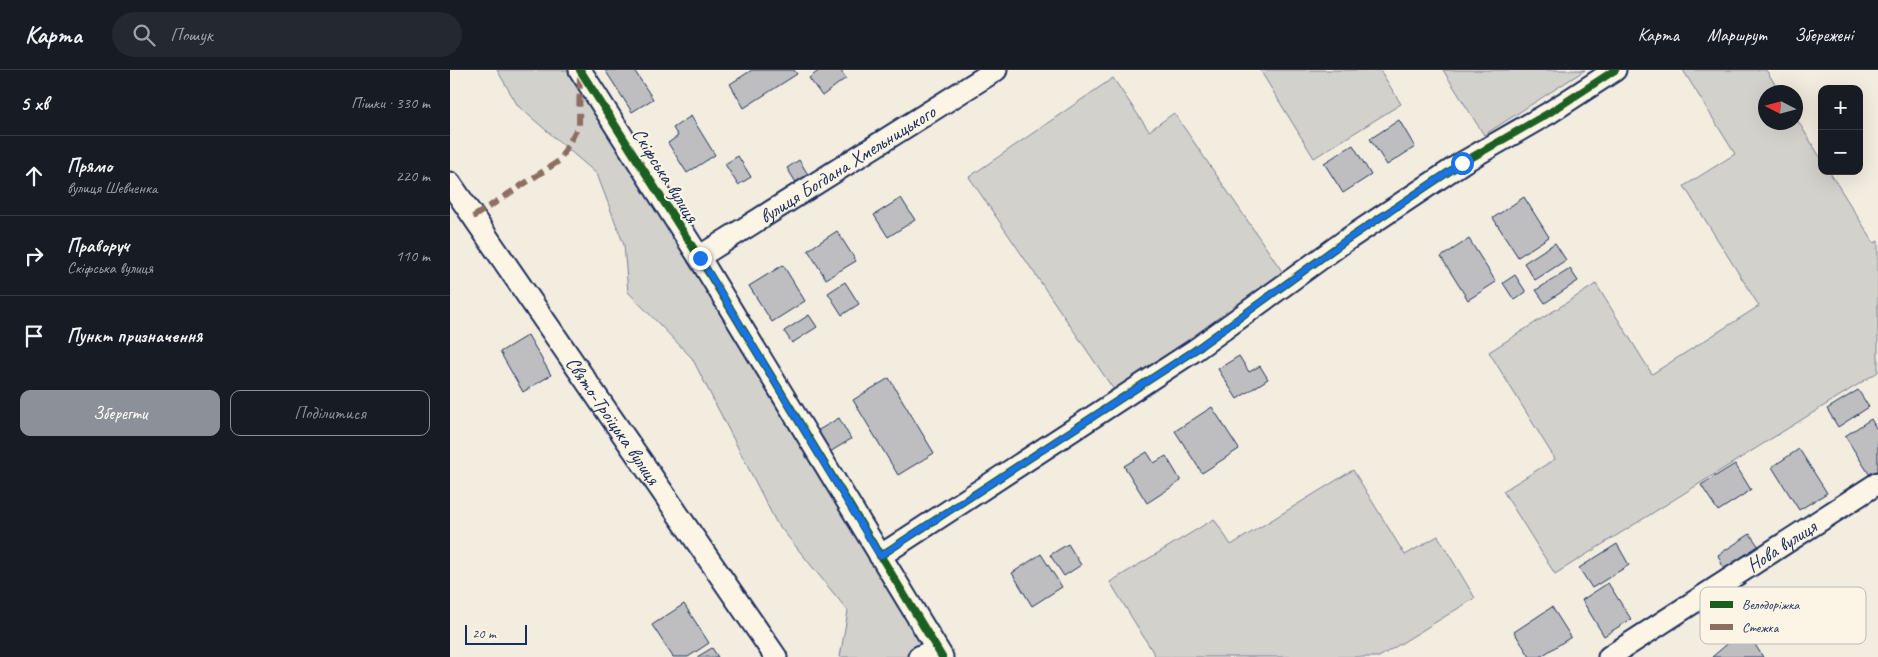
<!DOCTYPE html>
<html lang="uk">
<head>
<meta charset="utf-8">
<style>
	body { margin:0; font-family:Caveat,sans-serif; background:#242831; color:#f1f3f6 }
	.controls { position:absolute; right:15px; top:15px; display:grid; overflow:hidden; border-radius:10px; box-shadow:0 5px 20px #0002 }
	.controls button { width:45px; height:45px; display:grid; place-items:center; padding:0; border:0; border-bottom:1px solid #363941; background:#171b24; color:#f1f3f6; font:25px sans-serif }
	.compass { position:absolute; left:1308px; top:15px; width:45px; height:45px; border-radius:50%; background:#171b24; box-shadow:0 5px 20px #0002; rotate:276deg }
	.scale { position:absolute; left:15px; bottom:12px; width:62px; box-sizing:border-box; padding-left:5px; border:2px solid #1b2f5e; border-top:0; font-size:14px; line-height:18px; white-space:nowrap; color:#1b2f5e; -webkit-text-stroke:4px #fcf5e5; paint-order:stroke }
	.stop { position:absolute; width:15px; height:15px; margin:-11px; border:4px solid #1a73e8; border-radius:50%; background:#fff }
	.stop.end { background:#1a73e8; border-color:#fff; box-shadow:0 1px 5px #0008 }
	.list { margin:0; padding:0; list-style:none }
	h2 { display:flex; justify-content:space-between; align-items:center; height:65px; margin:0; padding:0 20px; font-size:21px }
	h2 small { font-size:16px; font-weight:400; color:#9ea1a6 }
	.list li { display:grid; grid-template-columns:32px 1fr auto; gap:15px; align-items:center; box-sizing:border-box; height:80px; padding:0 20px; border-top:1px solid #363941 }
	.list b { display:block; font-size:19px; white-space:nowrap }
	.list p { margin:0; font-size:16px; white-space:nowrap; color:#9ea1a6 }
	.list em { font-size:16px; font-style:normal; color:#9ea1a6 }
	.actions { display:flex; gap:10px; padding:15px 20px }
	.actions a { flex:1; padding:11px 0; border:1px solid #8c9099; border-radius:10px; text-align:center; font-size:18px; color:#8c9099 }
	.actions .main { background:#8c9099; color:#fff }
	.icon { flex:none; width:28px; height:28px; fill:none; stroke:currentColor; stroke-width:2; stroke-linecap:round; stroke-linejoin:round }
	.map { position:relative; flex:none; width:1428px; height:587px; overflow:hidden }
	header { display:flex; align-items:center; gap:30px; box-sizing:border-box; height:70px; padding:0 25px; background:#171b24; border-bottom:1px solid #363941 }
	header strong { font-size:24px }
	nav { display:flex; gap:28px; margin-inline-start:auto; font-size:18px }
	.search { width:350px; height:45px; background:#242831; display:flex; align-items:center; gap:12px; box-sizing:border-box; padding:0 18px; border-radius:28px; color:#9ea1a6; font-size:19px }
	main { display:flex }
	aside { flex:1; background:#171b24 }
	.map>svg:first-child { display:block }
	.green { fill:#d3d1cc; stroke:#778095 }
	.building { fill:#bebec0; stroke:#1b2f5e }
	.lines { fill:none; stroke-linecap:round; stroke-linejoin:round }
	.minor-casing { stroke:#1b2f5e; stroke-width:25 }
	.minor { stroke:#fcf5e5; stroke-width:21 }
	.quiet { stroke:#8d6e63; stroke-width:6; stroke-dasharray:12 6; stroke-linecap:butt }
	.cycleway-casing { stroke:#fcf5e5; stroke-width:11 }
	.cycleway { stroke:#1b5e20; stroke-width:8 }
	.route { stroke:#1a73e8; stroke-width:6 }
	.labels { text-anchor:middle; stroke-width:4; stroke-linejoin:round; paint-order:stroke }
	.street-label { font-size:20px; fill:#1b2f5e; stroke:#fcf5e5 }
	.key { fill:#fcf5e5; stroke:#b8babc; stroke-width:1 }
	.key-label { font-size:14px; fill:#1b2f5e }
</style>
</head>
<body>
<header>
<strong>Карта</strong>
<div class="search"><svg class="icon" aria-label="search" viewBox="0 0 24 24"><circle cx="10" cy="10" r="6"/><path d="M15 15l6 6"/></svg>Пошук</div>
<nav><a>Карта</a><a>Маршрут</a><a>Збережені</a></nav>
</header>
<main>
<aside>
<h2>5 хв<small>Пішки · 330 m</small></h2>
<ul class="list">
<li><svg class="icon" aria-label="ahead" viewBox="0 0 24 24"><path d="M12 20V5M6 11l6-6 6 6"/></svg><div><b>Прямо</b><p>вулиця Шевченка</p></div><em>220 m</em></li>
<li><svg class="icon" aria-label="right" viewBox="0 0 24 24"><path d="M7 20v-9h11M14 6l5 5-5 5"/></svg><div><b>Праворуч</b><p>Скіфська вулиця</p></div><em>110 m</em></li>
<li><svg class="icon" aria-label="arrive" viewBox="0 0 24 24"><path d="M6 21V4h12l-3 4 3 4H6"/></svg><div><b>Пункт призначення</b></div></li>
</ul>
<div class="actions"><a class="main">Зберегти</a><a>Поділитися</a></div>
</aside>
<div class="map">
<svg width="1428" height="587" viewBox="0 0 1428 587">
	<rect width="100%" height="100%" fill="#f3ede0"/>
	<filter id="ink" filterUnits="userSpaceOnUse"><feTurbulence type="fractalNoise" baseFrequency=".02" numOctaves="2"/><feDisplacementMap in="SourceGraphic" scale="10" xChannelSelector="R" yChannelSelector="G"/><feConvolveMatrix kernelMatrix="1 2 1 2 8 2 1 2 1" color-interpolation-filters="sRGB"/></filter>
	<g filter="url(#ink)">
		<g class="green">
			<polygon points="47,0 130,0 491,587 390,587 398,541 326,452 242,288 178,222 174,175 147,104 68,36"/>
			<polygon points="810,0 930,0 951,34 864,88"/>
			<polygon points="993,0 1135,0 1034,65"/>
			<polygon points="1233,0 1316,0 1330,22 1316,22 1316,52 1346,52 1346,48 1372,90 1372,101 1379,101 1424,173 1428,171 1428,302 1105,504 1053,421 1105,389 1039,282 1146,214 1202,304 1309,236 1234,116 1285,84"/>
			<polygon points="663,8 699,61 724,43 836,207 666,323 519,107"/>
			<polygon points="903,400 955,485 988,466 1025,528 929,587 706,587 660,512 764,449 781,475"/>
		</g>
		<g class="building">
			<polygon points="155,0 184,0 203,29 182,42"/>
			<polygon points="302,0 344,0 347,4 294,38 280,14"/>
			<polygon points="370,0 390,0 396,8 372,26 359,8"/>
			<polygon points="241,46 265,85 237,103 218,73 228,66 223,58"/>
			<polygon points="949,50 965,77 937,95 920,69"/>
			<polygon points="903,75 921,105 893,123 874,93"/>
			<polygon points="288,86 301,107 288,115 275,94"/>
			<polygon points="349,90 364,114 352,122 337,98"/>
			<polygon points="1074,127 1099,167 1068,187 1043,148"/>
			<polygon points="451,128 465,150 438,167 424,145"/>
			<polygon points="387,161 406,191 376,209 358,180"/>
			<polygon points="1019,169 1046,212 1018,230 991,187"/>
			<polygon points="1105,173 1116,190 1085,210 1074,193"/>
			<polygon points="333,195 355,231 322,252 299,216"/>
			<polygon points="1120,199 1128,211 1095,233 1086,220"/>
			<polygon points="1065,205 1076,222 1064,230 1053,213"/>
			<polygon points="395,212 409,234 392,245 378,223"/>
			<polygon points="359,245 367,257 342,273 334,261"/>
			<polygon points="78,265 101,305 73,322 50,282"/>
			<polygon points="789,286 799,302 810,296 818,309 787,329 768,299"/>
			<polygon points="439,308 484,383 448,405 403,330"/>
			<polygon points="1408,320 1419,337 1388,357 1377,339"/>
			<polygon points="762,337 789,379 752,403 725,361"/>
			<polygon points="389,348 401,369 380,382 367,361"/>
			<polygon points="1421,349 1426,358 1428,357 1428,403 1421,407 1395,366"/>
			<polygon points="1349,379 1377,423 1349,440 1322,397"/>
			<polygon points="697,382 704,393 716,386 731,411 697,433 674,396"/>
			<polygon points="1285,394 1301,420 1268,441 1251,415"/>
			<polygon points="1300,464 1309,477 1274,500 1268,485"/>
			<polygon points="618,474 631,495 614,506 600,485"/>
			<polygon points="1167,474 1179,495 1142,518 1129,498"/>
			<polygon points="591,484 612,517 582,536 562,503"/>
			<polygon points="1158,513 1181,549 1154,566 1132,530"/>
			<polygon points="234,534 259,573 238,587 223,587 202,555"/>
			<polygon points="1102,537 1121,567 1090,587 1080,587 1064,562"/>
			<polygon points="1295,559 1313,587 1262,587"/>
			<polygon points="262,578 268,587 247,587"/>
		</g>
		<g class="lines">
			<defs>
				<g id="minor">
					<polyline points="130,0 249,187 492,587"/>
					<path id="s1" d="M0,113l326,474"/>
					<path id="s2" d="M249,187l297,-187"/>
					<polyline points="430,486 745,280 895,171 1012,93 1099,43 1165,0"/>
					<polyline points="469,587 486,579"/>
					<path id="s3" d="M1159,587l269,-174"/>
				</g>
			</defs>
			<use href="#minor" class="minor-casing"/>
			<use href="#minor" class="minor"/>
			<polyline class="quiet" points="23,147 109,91 129,55 130,3"/>
			<defs>
				<g id="cycleway">
					<polyline points="130,0 249,187 492,587"/>
					<polyline points="430,486 745,280 895,171 1012,93 1099,43 1165,0"/>
				</g>
			</defs>
			<use href="#cycleway" class="cycleway-casing"/>
			<use href="#cycleway" class="cycleway"/>
		</g>
	</g>
	<g class="lines" filter="url(#ink)">
		<polyline class="route" points="250,188 430,486 745,280 895,171 1012,93"/>
	</g>
	<g class="labels">
		<g class="street-label">
			<text dy="7" stroke="none"><textPath href="#s2" startOffset="175">вулиця Богдана Хмельницького</textPath></text>
			<text transform="translate(216 105) rotate(58)" y="7">Скіфська вулиця</text>
			<text dy="7" stroke="none"><textPath href="#s1" startOffset="288">Свято-Троїцька вулиця</textPath></text>
			<text dy="7" stroke="none"><textPath href="#s3" startOffset="205">Нова вулиця</textPath></text>
		</g>
	</g>
	<rect x="1250" y="517" width="166" height="57" rx="8" class="key"/>
	<rect x="1260" y="531" width="23" height="7" fill="#1b5e20"/>
	<rect x="1260" y="554" width="23" height="6" fill="#8d6e63"/>
	<g class="key-label">
		<text x="1292" y="539">Велодоріжка</text>
		<text x="1292" y="562">Стежка</text>
	</g>
</svg>
<div class="controls">
<button>+</button>
<button>−</button>
</div>
<svg class="compass" viewBox="-18 -18 36 36"><path d="M0-13l5 13h-10z" fill="#e53935"/><path d="M0 13l5-13h-10z" fill="#9ea1a6"/></svg>
<div class="scale">20 m</div>
<div class="stop" style="left:1012px;top:93px"></div>
<div class="stop end" style="left:250px;top:188px"></div>
</div>
</main>
</body>
</html>
